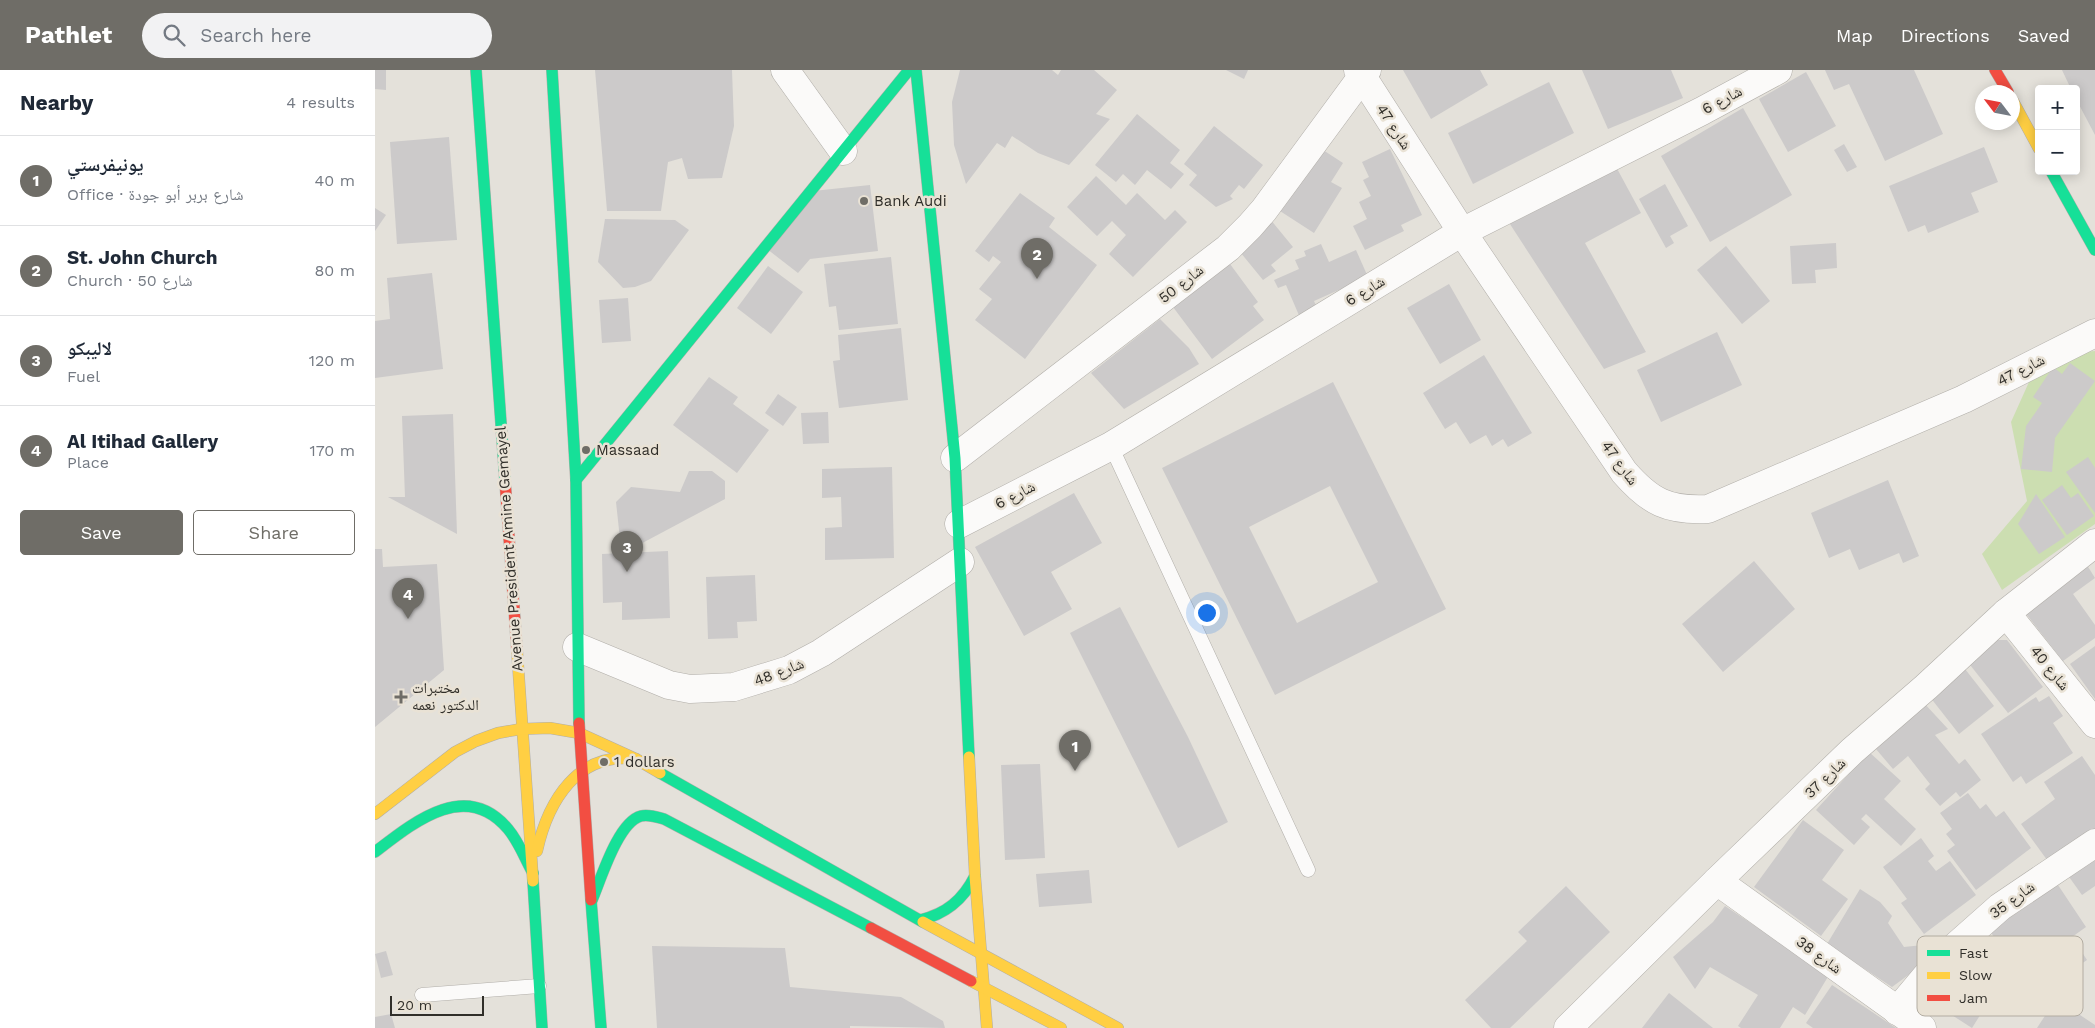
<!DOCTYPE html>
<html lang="en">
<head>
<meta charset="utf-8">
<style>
	body { margin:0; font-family:"Work Sans","Noto Naskh Arabic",sans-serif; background:#f2f2f3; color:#1f2937 }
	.controls { position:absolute; right:15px; top:15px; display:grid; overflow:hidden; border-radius:5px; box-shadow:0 2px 12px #0003 }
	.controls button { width:45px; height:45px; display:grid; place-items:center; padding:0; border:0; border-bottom:1px solid #e0e1e3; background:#fff; color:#1f2937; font:25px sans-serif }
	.compass { position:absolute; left:1600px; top:15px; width:45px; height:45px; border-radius:50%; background:#fff; box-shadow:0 2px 12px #0003; rotate:302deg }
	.scale { position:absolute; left:15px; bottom:12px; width:94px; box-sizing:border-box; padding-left:5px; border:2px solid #302e29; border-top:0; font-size:14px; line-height:18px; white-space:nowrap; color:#302e29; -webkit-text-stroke:4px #e9e2d5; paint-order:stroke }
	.you { position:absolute; left:831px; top:542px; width:18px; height:18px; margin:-12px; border:4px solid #fff; border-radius:50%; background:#1a73e8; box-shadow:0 0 0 8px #1a73e833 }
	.badge { display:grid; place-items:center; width:32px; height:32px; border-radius:50%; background:#6f6d67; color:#fff; font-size:16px; font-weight:700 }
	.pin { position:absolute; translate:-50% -41px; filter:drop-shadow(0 1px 2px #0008) }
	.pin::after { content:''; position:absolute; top:26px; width:18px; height:15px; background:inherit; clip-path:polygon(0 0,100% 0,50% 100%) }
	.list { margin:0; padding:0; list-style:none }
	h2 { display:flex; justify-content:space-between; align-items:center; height:65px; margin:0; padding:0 20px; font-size:21px }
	h2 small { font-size:16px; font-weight:400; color:#747a83 }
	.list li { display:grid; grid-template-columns:32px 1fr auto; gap:15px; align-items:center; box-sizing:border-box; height:90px; padding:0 20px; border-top:1px solid #e0e1e3 }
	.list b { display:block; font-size:19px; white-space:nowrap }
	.list p { margin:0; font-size:16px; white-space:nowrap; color:#747a83 }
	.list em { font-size:16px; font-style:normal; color:#747a83 }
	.actions { display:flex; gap:10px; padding:15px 20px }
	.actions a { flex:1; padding:11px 0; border:1px solid #6f6d67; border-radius:5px; text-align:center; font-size:18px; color:#6f6d67 }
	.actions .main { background:#6f6d67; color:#fff }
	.icon { flex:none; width:28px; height:28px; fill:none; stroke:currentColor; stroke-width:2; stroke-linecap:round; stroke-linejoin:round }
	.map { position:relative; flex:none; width:1720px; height:958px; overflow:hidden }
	header { display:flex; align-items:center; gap:30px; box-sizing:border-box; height:70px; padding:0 25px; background:#6f6d67; color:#fff }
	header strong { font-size:24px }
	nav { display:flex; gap:28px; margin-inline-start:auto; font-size:18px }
	.search { width:350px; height:45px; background:#f2f2f3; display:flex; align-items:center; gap:12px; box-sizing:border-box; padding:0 18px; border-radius:28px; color:#747a83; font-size:19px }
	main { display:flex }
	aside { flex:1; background:#fff }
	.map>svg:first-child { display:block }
	.green { fill:#ccdeb1 }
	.building { fill:#cccaca; fill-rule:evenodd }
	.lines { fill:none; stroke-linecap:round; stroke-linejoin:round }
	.lane-casing { stroke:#b1aea9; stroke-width:15 }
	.street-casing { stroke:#b1aea9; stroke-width:29 }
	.fast-casing { stroke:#b1aea9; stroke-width:12 }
	.slow-casing { stroke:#b1aea9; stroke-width:12 }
	.jam-casing { stroke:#b1aea9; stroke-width:12 }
	.lane { stroke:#fbfaf9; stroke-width:14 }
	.street { stroke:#fbfaf9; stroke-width:28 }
	.fast { stroke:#16e098; stroke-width:11 }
	.slow { stroke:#ffcf43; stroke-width:11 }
	.jam { stroke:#f24e42; stroke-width:11 }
	.poi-dot { fill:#6f6d67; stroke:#e9e2d5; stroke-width:2 }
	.labels { text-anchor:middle; stroke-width:5; stroke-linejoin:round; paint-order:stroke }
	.street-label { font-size:15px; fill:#302e29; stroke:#e9e2d5 }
	.poi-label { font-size:15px; fill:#302e29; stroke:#e9e2d5; text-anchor:start }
	.key { fill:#e9e2d5; stroke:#b2aca1; stroke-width:1 }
	.key-label { font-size:14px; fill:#302e29 }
</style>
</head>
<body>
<header>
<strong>Pathlet</strong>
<div class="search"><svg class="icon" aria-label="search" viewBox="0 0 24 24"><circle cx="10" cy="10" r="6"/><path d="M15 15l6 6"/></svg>Search here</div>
<nav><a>Map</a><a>Directions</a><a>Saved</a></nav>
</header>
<main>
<aside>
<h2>Nearby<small>4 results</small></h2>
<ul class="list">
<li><span class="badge">1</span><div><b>يونيفرستي</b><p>Office · شارع بربر أبو جودة</p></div><em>40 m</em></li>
<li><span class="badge">2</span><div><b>St. John Church</b><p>Church · شارع 50</p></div><em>80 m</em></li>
<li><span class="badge">3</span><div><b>لاليبكو</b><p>Fuel</p></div><em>120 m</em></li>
<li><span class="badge">4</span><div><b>Al Itihad Gallery</b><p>Place</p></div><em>170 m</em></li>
</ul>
<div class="actions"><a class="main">Save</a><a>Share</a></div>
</aside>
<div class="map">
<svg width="1720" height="958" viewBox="0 0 1720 958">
	<rect width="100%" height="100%" fill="#e4e1da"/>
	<polygon class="green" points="1720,281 1720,454 1627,520 1607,484 1652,431 1636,352 1654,312 1692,284"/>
	<g class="building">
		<polygon points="0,0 11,0 11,20 0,19"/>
		<polygon points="220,0 357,0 359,56 347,108 313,109 307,88 293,92 286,141 232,141"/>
		<polygon points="585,0 677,0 683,5 686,0 719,0 742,20 721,44 735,49 694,95 663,83 637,66 630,78 622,73 591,114 579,75 577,32"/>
		<polygon points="851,0 873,0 869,9"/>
		<polygon points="1028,0 1105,0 1113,15 1056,49"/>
		<polygon points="1207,0 1296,0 1308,28 1233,59"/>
		<polygon points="1450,0 1539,0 1568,64 1510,91 1474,14 1459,20"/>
		<polygon points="1687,0 1720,0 1720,65 1701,29 1701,19 1696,19"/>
		<polygon points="1431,2 1461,56 1413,82 1384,29"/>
		<polygon points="1174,12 1199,63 1098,114 1073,63"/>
		<polygon points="1368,38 1417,125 1335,172 1286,86"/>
		<polygon points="762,44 805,80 795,93 809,104 796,119 772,100 760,115 748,104 741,112 720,95"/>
		<polygon points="839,56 888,95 869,119 864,115 855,126 858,129 841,137 814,115 822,105 809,94"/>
		<polygon points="74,67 82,170 22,174 15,72"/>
		<polygon points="1469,74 1482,97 1472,102 1459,80"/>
		<polygon points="1609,77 1623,112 1596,123 1604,142 1553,163 1550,155 1533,162 1514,116"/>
		<polygon points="1015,79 1047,145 1026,155 1029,161 990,180 978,156 992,149 984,132 996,126 988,110 994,107 987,92"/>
		<polygon points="948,80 968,93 956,112 967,118 939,163 905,141 931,100 934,102"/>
		<polygon points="1239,93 1266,143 1210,173 1271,282 1229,299 1133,151"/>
		<polygon points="721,106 751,135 762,123 790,150 800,140 812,152 758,207 734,184 751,165 737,151 722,166 692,137"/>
		<polygon points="1290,114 1313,156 1295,166 1299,173 1291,178 1264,129"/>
		<polygon points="495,115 503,181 435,189 423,203 392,179 438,121"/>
		<polygon points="645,123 680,148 674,157 722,195 650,289 600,250 617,229 604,219 626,192 618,186 614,192 600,181"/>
		<polygon points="0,138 11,145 0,161"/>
		<polygon points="230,149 300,150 314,160 276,211 260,217 248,218 223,192"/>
		<polygon points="895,149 918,177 896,195 901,201 888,210 861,177"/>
		<polygon points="1461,173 1462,198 1440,200 1441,213 1417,214 1415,176"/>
		<polygon points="946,174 954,192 981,180 993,207 939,231 944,242 926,250 911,215 903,218 899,210 924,199 920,190 931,186 929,181"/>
		<polygon points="1351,176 1395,231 1367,254 1322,200"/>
		<polygon points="516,187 523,254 464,260 461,236 454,237 449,194"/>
		<polygon points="855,194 883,232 878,236 889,250 837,289 798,237"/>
		<polygon points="393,196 428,222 396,264 362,238"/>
		<polygon points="57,203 68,299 0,308 0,251 15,249 12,208"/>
		<polygon points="1074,214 1106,270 1065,294 1032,238"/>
		<polygon points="253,228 256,271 227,273 224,230"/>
		<polygon points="785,249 814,278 824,294 749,339 716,303"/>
		<polygon points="526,258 533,330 464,338 458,291 465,290 463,265"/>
		<polygon points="1342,262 1367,315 1286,352 1262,300"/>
		<polygon points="1109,285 1157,363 1133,377 1128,369 1117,376 1111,365 1095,374 1081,352 1070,359 1048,323"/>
		<polygon points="1695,293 1720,311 1680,368 1677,402 1646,399 1651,356 1667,333 1658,327 1678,297 1687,304"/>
		<polygon points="334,307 363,327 358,334 394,360 362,403 298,355"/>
		<path d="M958,312l113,227 -171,86 -113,-227zM955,416l48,96 -81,41 -48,-96z"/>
		<polygon points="403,324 422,337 408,356 390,343"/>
		<polygon points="453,342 454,373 428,374 426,343"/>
		<polygon points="78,344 82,464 13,427 30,427 27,346"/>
		<polygon points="1713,387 1720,398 1720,443 1691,402"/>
		<polygon points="517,397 519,488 450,490 450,458 467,457 466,427 447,428 447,399"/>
		<polygon points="314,401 337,401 350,411 350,429 258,478 245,469 241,432 256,417 305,422"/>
		<polygon points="1513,410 1544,486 1528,493 1524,483 1484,500 1475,479 1454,488 1436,443"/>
		<polygon points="1687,415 1696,428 1703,423 1719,446 1692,465 1667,430"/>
		<polygon points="699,423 727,473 676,502 697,539 649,566 600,477"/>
		<polygon points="1661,424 1690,467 1664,484 1643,454"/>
		<polygon points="0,479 7,479 8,497 62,494 69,600 0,657"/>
		<polygon points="293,481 295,548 247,550 247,532 228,533 227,484"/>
		<polygon points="1707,487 1720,508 1698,524 1720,555 1720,568 1688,591 1652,545 1649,534"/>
		<polygon points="1379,491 1420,539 1348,602 1307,554"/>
		<polygon points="380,505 382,551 362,552 363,568 333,569 331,507"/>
		<polygon points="745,537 813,667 853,752 803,778 695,563"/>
		<polygon points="1621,570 1632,570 1668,617 1633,643 1592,591"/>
		<polygon points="1720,576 1720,629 1695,594"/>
		<polygon points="1590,599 1619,636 1584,664 1555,627"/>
		<polygon points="1674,626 1688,646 1678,653 1698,683 1651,714 1646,706 1638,712 1606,664 1661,627 1664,632"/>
		<polygon points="1548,632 1573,659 1560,665 1584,694 1590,689 1606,710 1585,727 1581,722 1565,736 1550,719 1555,714 1533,686 1518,699 1495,672"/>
		<polygon points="1494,682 1526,711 1509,729 1541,759 1526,776 1491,744 1486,749 1495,757 1479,775 1441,740"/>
		<polygon points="1707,686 1720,705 1720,762 1675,794 1646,754 1680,729 1669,712"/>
		<polygon points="665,694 670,788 630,790 626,695"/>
		<polygon points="1593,723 1605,739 1611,734 1621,747 1629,741 1656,778 1601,820 1572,781 1580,775 1571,764 1577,759 1565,743"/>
		<polygon points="1428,750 1469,780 1447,810 1473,829 1446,866 1379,817"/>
		<polygon points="1546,768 1559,786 1553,791 1561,801 1575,791 1601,825 1549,864 1526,833 1532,829 1508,797"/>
		<polygon points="1720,783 1720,816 1707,825 1692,804"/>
		<polygon points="714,800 717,833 664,837 661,804"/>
		<polygon points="1683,815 1711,857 1697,867 1712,890 1666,921 1658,910 1651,915 1615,861"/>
		<polygon points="1191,816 1235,862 1135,958 1116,958 1090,930 1152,871 1143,862"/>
		<polygon points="1485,819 1505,832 1517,846 1513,853 1529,877 1548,875 1562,884 1517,917 1452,874"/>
		<polygon points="1350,836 1454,905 1430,945 1418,937 1405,958 1366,958 1363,956 1383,925 1335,897 1320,919 1298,887 1338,852"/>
		<polygon points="277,876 410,878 415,917 526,927 568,951 570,958 475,956 475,958 282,958"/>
		<polygon points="1614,876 1641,914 1612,934 1597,958 1555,931 1560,914"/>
		<polygon points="11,881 18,905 6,908 0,884"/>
		<polygon points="1457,915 1521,958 1438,958 1431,953"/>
		<polygon points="1294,923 1338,958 1267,958"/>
		<polygon points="1681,929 1720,955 1720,958 1662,958"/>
		<polygon points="16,944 20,958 0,958 0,947"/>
	</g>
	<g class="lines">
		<defs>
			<g id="lane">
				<polyline points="736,376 933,800"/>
				<polyline points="47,925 164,916"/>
			</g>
			<g id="street">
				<polyline points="410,0 468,81"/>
				<path d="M983,0l104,162 162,240c26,30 44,39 84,37l256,-110 131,-66"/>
				<polyline points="580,388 853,178 875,156 889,140 992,0"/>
				<polyline points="584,454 736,376 1087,162 1327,41 1403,0"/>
				<polyline points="1631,543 1720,654"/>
				<polyline points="202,577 294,615 315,619 359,617 414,600 446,583 585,492"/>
				<polyline points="1342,811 1547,958"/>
				<polyline points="1522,941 1564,891 1625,837 1720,773"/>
				<polyline points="1193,958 1342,811 1477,681 1551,617 1631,543 1720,473"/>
			</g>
			<g id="fast">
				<polyline points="101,0 130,410"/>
				<polyline points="177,0 201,410 204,653"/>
				<polyline points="541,0 580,388 594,687"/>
				<polyline points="1676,101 1720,180"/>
				<polyline points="201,410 534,0"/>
				<polyline points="285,703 548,852"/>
				<path d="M0,782c39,-30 91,-73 133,-23 11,13 17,30 25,44"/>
				<polyline points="158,811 167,958"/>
				<polyline points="216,830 226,958"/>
				<path d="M217,830c9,-21 26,-78 49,-84 8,-2 16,1 23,3l207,109"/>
				<path d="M545,850c26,-6 43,-20 55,-44"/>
			</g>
			<g id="slow">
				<polyline points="1638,31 1664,79"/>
				<polyline points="142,580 158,811"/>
				<polyline points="594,687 600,806 612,958"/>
				<polyline points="0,744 80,682 101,671 123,663 146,659 175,658 204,663 261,689 285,703"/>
				<path d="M162,781c11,-50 41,-100 99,-92"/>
				<polyline points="548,852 743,958"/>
				<polyline points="596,911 686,958"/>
			</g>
			<g id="jam">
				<polyline points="1620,0 1633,22"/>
				<polyline points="130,410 142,580"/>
				<polyline points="204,653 216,830"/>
				<polyline points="496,858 596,911"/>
			</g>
		</defs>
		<use href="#lane" class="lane-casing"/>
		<use href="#street" class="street-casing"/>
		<use href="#fast" class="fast-casing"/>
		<use href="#slow" class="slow-casing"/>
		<use href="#jam" class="jam-casing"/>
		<use href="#lane" class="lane"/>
		<use href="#street" class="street"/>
		<use href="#fast" class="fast"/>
		<use href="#slow" class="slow"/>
		<use href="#jam" class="jam"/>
	</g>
	<g class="poi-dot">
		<circle cx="489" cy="131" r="5"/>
		<circle cx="211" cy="380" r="5"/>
		<path d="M23.5 619.5h5v5h5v5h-5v5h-5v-5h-5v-5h5z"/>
		<circle cx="229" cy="692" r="5"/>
	</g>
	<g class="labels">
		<g class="street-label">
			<text transform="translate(1347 30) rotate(-28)" y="5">شارع 6</text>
			<text transform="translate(1019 57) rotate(57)" y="5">شارع 47</text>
			<text transform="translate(806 214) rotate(-38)" y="5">شارع 50</text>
			<text transform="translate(990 221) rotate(-31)" y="5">شارع 6</text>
			<text transform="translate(1646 300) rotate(-27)" y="5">شارع 47</text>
			<text transform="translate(1245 393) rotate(54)" y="5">شارع 47</text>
			<text transform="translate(640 425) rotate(-27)" y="5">شارع 6</text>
			<text transform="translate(134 479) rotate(-94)" y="5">Avenue President Amine Gemayel</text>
			<text transform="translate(1675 598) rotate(51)" y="5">شارع 40</text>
			<text transform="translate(404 602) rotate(-21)" y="5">شارع 48</text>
			<text transform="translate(1450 708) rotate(-44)" y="5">شارع 37</text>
			<text transform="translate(1637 830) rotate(-36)" y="5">شارع 35</text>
			<text transform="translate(1444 885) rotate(36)" y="5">شارع 38</text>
		</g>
		<g class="poi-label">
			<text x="499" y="136">Bank Audi</text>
			<text x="221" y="385">Massaad</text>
			<text x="37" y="623">مختبرات<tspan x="37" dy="17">الدكتور نعمه</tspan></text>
			<text x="239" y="697">1 dollars</text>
		</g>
	</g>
	<rect x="1542" y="866" width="166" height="80" rx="8" class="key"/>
	<rect x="1552" y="880" width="23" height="6" fill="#16e098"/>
	<rect x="1552" y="902" width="23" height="7" fill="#ffcf43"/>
	<rect x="1552" y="925" width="23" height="6" fill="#f24e42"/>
	<g class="key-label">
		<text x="1584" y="888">Fast</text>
		<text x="1584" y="910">Slow</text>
		<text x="1584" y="933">Jam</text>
	</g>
</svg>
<div class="controls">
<button>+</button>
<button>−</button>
</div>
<svg class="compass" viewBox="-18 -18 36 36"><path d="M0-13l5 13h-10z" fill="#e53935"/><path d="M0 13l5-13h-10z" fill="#747a83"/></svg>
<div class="scale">20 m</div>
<div class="you"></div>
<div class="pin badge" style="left:700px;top:701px">1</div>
<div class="pin badge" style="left:662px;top:209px">2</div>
<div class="pin badge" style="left:252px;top:502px">3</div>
<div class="pin badge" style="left:33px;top:549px">4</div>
</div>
</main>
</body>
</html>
